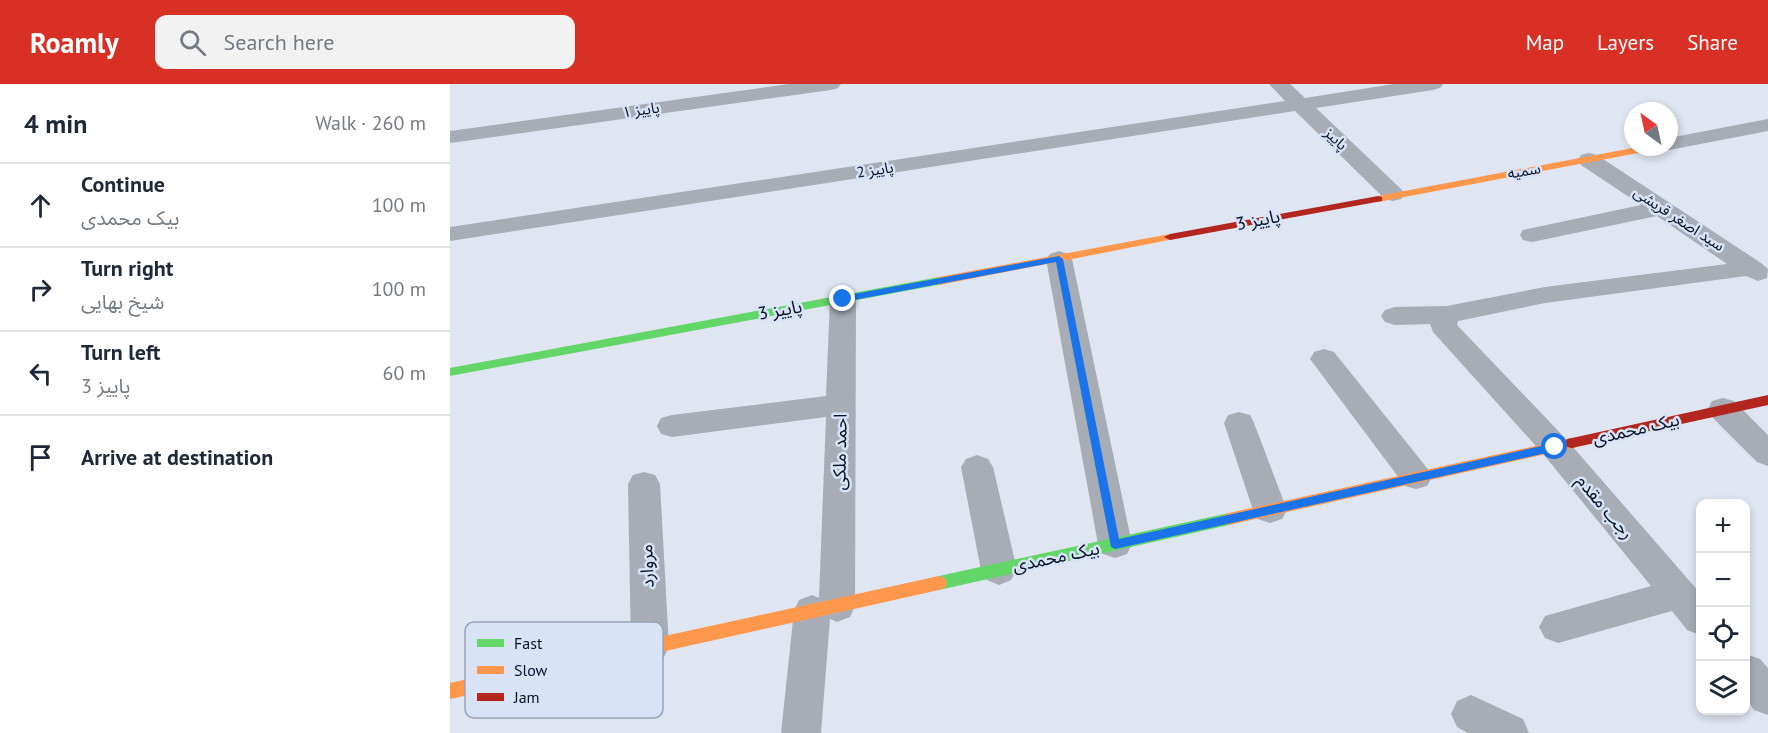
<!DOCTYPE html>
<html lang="en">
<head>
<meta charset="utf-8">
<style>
	body { margin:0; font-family:"PT Sans","Noto Sans Arabic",sans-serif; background:#f2f2f3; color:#1f2937 }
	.controls { position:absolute; right:18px; bottom:18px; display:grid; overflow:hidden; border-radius:12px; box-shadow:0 3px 9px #0003 }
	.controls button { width:54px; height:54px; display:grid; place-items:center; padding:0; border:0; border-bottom:2px solid #e0e1e3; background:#fff; color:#1f2937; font:30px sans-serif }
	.compass { position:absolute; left:1174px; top:18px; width:54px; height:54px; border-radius:50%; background:#fff; box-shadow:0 3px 9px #0003; rotate:327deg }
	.stop { position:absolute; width:18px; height:18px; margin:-14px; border:4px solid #1a73e8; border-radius:50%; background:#fff }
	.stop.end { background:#1a73e8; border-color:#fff; box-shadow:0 2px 6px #0008 }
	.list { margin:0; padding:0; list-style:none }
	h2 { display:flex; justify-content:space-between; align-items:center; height:78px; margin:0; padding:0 24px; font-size:26px }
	h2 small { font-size:20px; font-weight:400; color:#747a83 }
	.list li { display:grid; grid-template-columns:39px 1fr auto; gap:18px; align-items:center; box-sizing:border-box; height:84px; padding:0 24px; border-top:2px solid #e0e1e3 }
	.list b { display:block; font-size:22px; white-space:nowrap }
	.list p { margin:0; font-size:20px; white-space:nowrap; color:#747a83 }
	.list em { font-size:20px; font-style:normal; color:#747a83 }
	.icon { flex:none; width:33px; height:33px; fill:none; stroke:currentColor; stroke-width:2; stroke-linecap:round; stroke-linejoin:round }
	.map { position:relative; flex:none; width:1318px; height:649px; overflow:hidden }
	header { display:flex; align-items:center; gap:36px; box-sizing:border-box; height:84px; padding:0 30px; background:#d93025; color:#fff }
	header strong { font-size:28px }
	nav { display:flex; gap:33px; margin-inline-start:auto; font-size:21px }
	.search { width:420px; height:54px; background:#f2f2f3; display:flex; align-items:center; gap:15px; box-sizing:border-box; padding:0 21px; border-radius:12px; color:#747a83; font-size:22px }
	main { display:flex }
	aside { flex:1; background:#fff }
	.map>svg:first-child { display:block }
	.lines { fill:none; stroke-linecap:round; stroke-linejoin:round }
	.street { fill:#a7acb5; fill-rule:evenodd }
	.fast { fill:#63d668; fill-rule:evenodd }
	.slow { fill:#ff974d; fill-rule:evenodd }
	.jam { fill:#b3261e; fill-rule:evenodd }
	.route { fill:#1a73e8 }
	.labels { text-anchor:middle; stroke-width:5; stroke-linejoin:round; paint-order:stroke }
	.far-street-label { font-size:15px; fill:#091224; stroke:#d8e3f8 }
	.street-label { font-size:18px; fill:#091224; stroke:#d8e3f8 }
	.key { fill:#d8e3f8; stroke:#9aa4b8; stroke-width:1.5 }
	.key-label { font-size:16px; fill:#091224 }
</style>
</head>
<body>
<header>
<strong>Roamly</strong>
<div class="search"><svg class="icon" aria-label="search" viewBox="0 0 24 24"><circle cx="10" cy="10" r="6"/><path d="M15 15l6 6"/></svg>Search here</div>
<nav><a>Map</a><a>Layers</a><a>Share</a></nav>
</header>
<main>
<aside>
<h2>4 min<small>Walk · 260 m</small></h2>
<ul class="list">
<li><svg class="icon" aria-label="ahead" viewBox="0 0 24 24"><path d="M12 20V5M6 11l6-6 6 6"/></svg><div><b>Continue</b><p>بیک محمدی</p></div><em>100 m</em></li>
<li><svg class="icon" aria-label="right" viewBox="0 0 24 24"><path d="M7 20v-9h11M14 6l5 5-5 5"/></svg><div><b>Turn right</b><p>شیخ بهایی</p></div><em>100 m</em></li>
<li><svg class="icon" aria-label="left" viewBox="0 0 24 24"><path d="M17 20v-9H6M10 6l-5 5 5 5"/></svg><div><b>Turn left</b><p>پاییز 3</p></div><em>60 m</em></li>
<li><svg class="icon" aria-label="arrive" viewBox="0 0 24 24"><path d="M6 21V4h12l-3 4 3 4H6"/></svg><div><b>Arrive at destination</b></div></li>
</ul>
</aside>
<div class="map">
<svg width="1318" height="649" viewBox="0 0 1318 649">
	<rect width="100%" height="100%" fill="#dfe5f1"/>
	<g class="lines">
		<g class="street">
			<polygon points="339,0 391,0 388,4 381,6 0,59 0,47"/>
			<polygon points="819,0 840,0 855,14 944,0 993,0 990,4 983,6 866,24 951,105 955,110 951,115 943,117 935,115 845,27 0,157 0,143 835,17"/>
			<polygon points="1318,35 1318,47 1219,66 1210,63 1219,63 1219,54"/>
			<polygon points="1139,69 1147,71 1311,179 1318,185 1317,194 1308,197 1296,192 1095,219 1008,237 1007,241 1116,355 1250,509 1250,551 1237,546 1222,527 1108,559 1095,554 1089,543 1095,532 1201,502 1094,371 983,248 980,240 945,241 935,238 931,232 935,226 945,223 997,222 1095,203 1277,180 1207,132 1082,158 1073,156 1070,151 1073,146 1191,121 1131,81 1128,76 1131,71"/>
			<polygon points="609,167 618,170 622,175 682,460 677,470 665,474 653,470 648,460 596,175 600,170"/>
			<polygon points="393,207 402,209 406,215 405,522 400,533 387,538 380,535 371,649 331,649 344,527 349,516 362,511 369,514 376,333 222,353 211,350 207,342 211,334 222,331 376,312 380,215 384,209"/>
			<polygon points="874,265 884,268 977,384 982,393 977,402 966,405 955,402 860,275 864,268"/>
			<polygon points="1273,314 1284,317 1318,351 1318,382 1307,378 1262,333 1258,325 1262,317"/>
			<polygon points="789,328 800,331 804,339 837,426 832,435 820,439 808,435 803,426 774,339 778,331"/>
			<polygon points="527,371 538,375 543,383 567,486 561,496 549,501 537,496 531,486 511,383 516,375"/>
			<polygon points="194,388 205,391 210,400 219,563 213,575 200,580 187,575 181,563 178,400 183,391"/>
			<polygon points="1296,570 1310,575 1318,584 1318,631 1304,626 1296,615"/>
			<polygon points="1021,611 1073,635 1079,649 1018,649 1007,643 1001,630 1007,617"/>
		</g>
		<g class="fast">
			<polygon points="489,193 495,197 493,200 0,292 0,284"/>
			<polygon points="779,429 784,431 787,435 784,439 779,441 489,506 483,504 481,499 483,494 489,492"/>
		</g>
		<g class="slow">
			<polygon points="1188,63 1209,63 1204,66 928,118 923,115 928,112"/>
			<polygon points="720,150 724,151 724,155 489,201 483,197 489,193"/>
			<polygon points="1122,354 1127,355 1129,359 1127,363 779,441 774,439 771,435 774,431 779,429"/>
			<polygon points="489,492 495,494 497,499 495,504 489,506 0,615 0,599"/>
		</g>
		<g class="jam">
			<polygon points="928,112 932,113 932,117 720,156 714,153 720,150"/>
			<polygon points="1318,311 1318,321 1122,364 1117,363 1115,359 1117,355 1122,354"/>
		</g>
	</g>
	<polygon class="route" points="609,172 613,175 669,455 1105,359 1110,363 1105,367 665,465 661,463 606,178 393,218 389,215 393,212"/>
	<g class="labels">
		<g class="far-street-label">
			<text transform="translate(191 26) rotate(-8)" y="5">پاییز ۱</text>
			<text transform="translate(886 55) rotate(44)" y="5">پاییز</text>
			<text transform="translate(425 86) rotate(-9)" y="5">پاییز 2</text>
			<text transform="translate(1074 87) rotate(-10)" y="5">سمیه</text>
			<text transform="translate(1229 135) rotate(33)" y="5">سید اصغر قریشی</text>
		</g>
		<g class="street-label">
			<text transform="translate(808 136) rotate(-11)" y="6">پاییز 3</text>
			<text transform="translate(330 226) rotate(-10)" y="6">پاییز 3</text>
			<text transform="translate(1186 345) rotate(-13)" y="6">بیک محمدی</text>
			<text transform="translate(390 368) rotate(-89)" y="6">احمد ملکی</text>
			<text transform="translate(1155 423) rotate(50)" y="6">رجب مقدم</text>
			<text transform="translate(606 473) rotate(-12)" y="6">بیک محمدی</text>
			<text transform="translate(197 482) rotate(-92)" y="6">مروارد</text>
		</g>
	</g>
	<rect x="15" y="538" width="198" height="96" rx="9" class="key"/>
	<rect x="27" y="555" width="27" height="8" fill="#63d668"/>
	<rect x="27" y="582" width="27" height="8" fill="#ff974d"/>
	<rect x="27" y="609" width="27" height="8" fill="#b3261e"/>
	<g class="key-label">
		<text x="64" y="565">Fast</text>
		<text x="64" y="592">Slow</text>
		<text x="64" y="619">Jam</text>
	</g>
</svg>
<div class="controls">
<button>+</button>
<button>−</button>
<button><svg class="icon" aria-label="locate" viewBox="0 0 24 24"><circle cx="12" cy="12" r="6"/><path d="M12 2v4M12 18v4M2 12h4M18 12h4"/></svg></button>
<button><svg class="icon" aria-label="layers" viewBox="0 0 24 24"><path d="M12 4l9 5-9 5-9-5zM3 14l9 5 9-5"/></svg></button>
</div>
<svg class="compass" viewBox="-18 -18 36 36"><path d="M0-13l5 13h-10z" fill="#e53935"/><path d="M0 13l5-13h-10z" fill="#747a83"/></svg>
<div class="stop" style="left:1105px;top:363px"></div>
<div class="stop end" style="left:393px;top:215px"></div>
</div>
</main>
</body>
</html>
